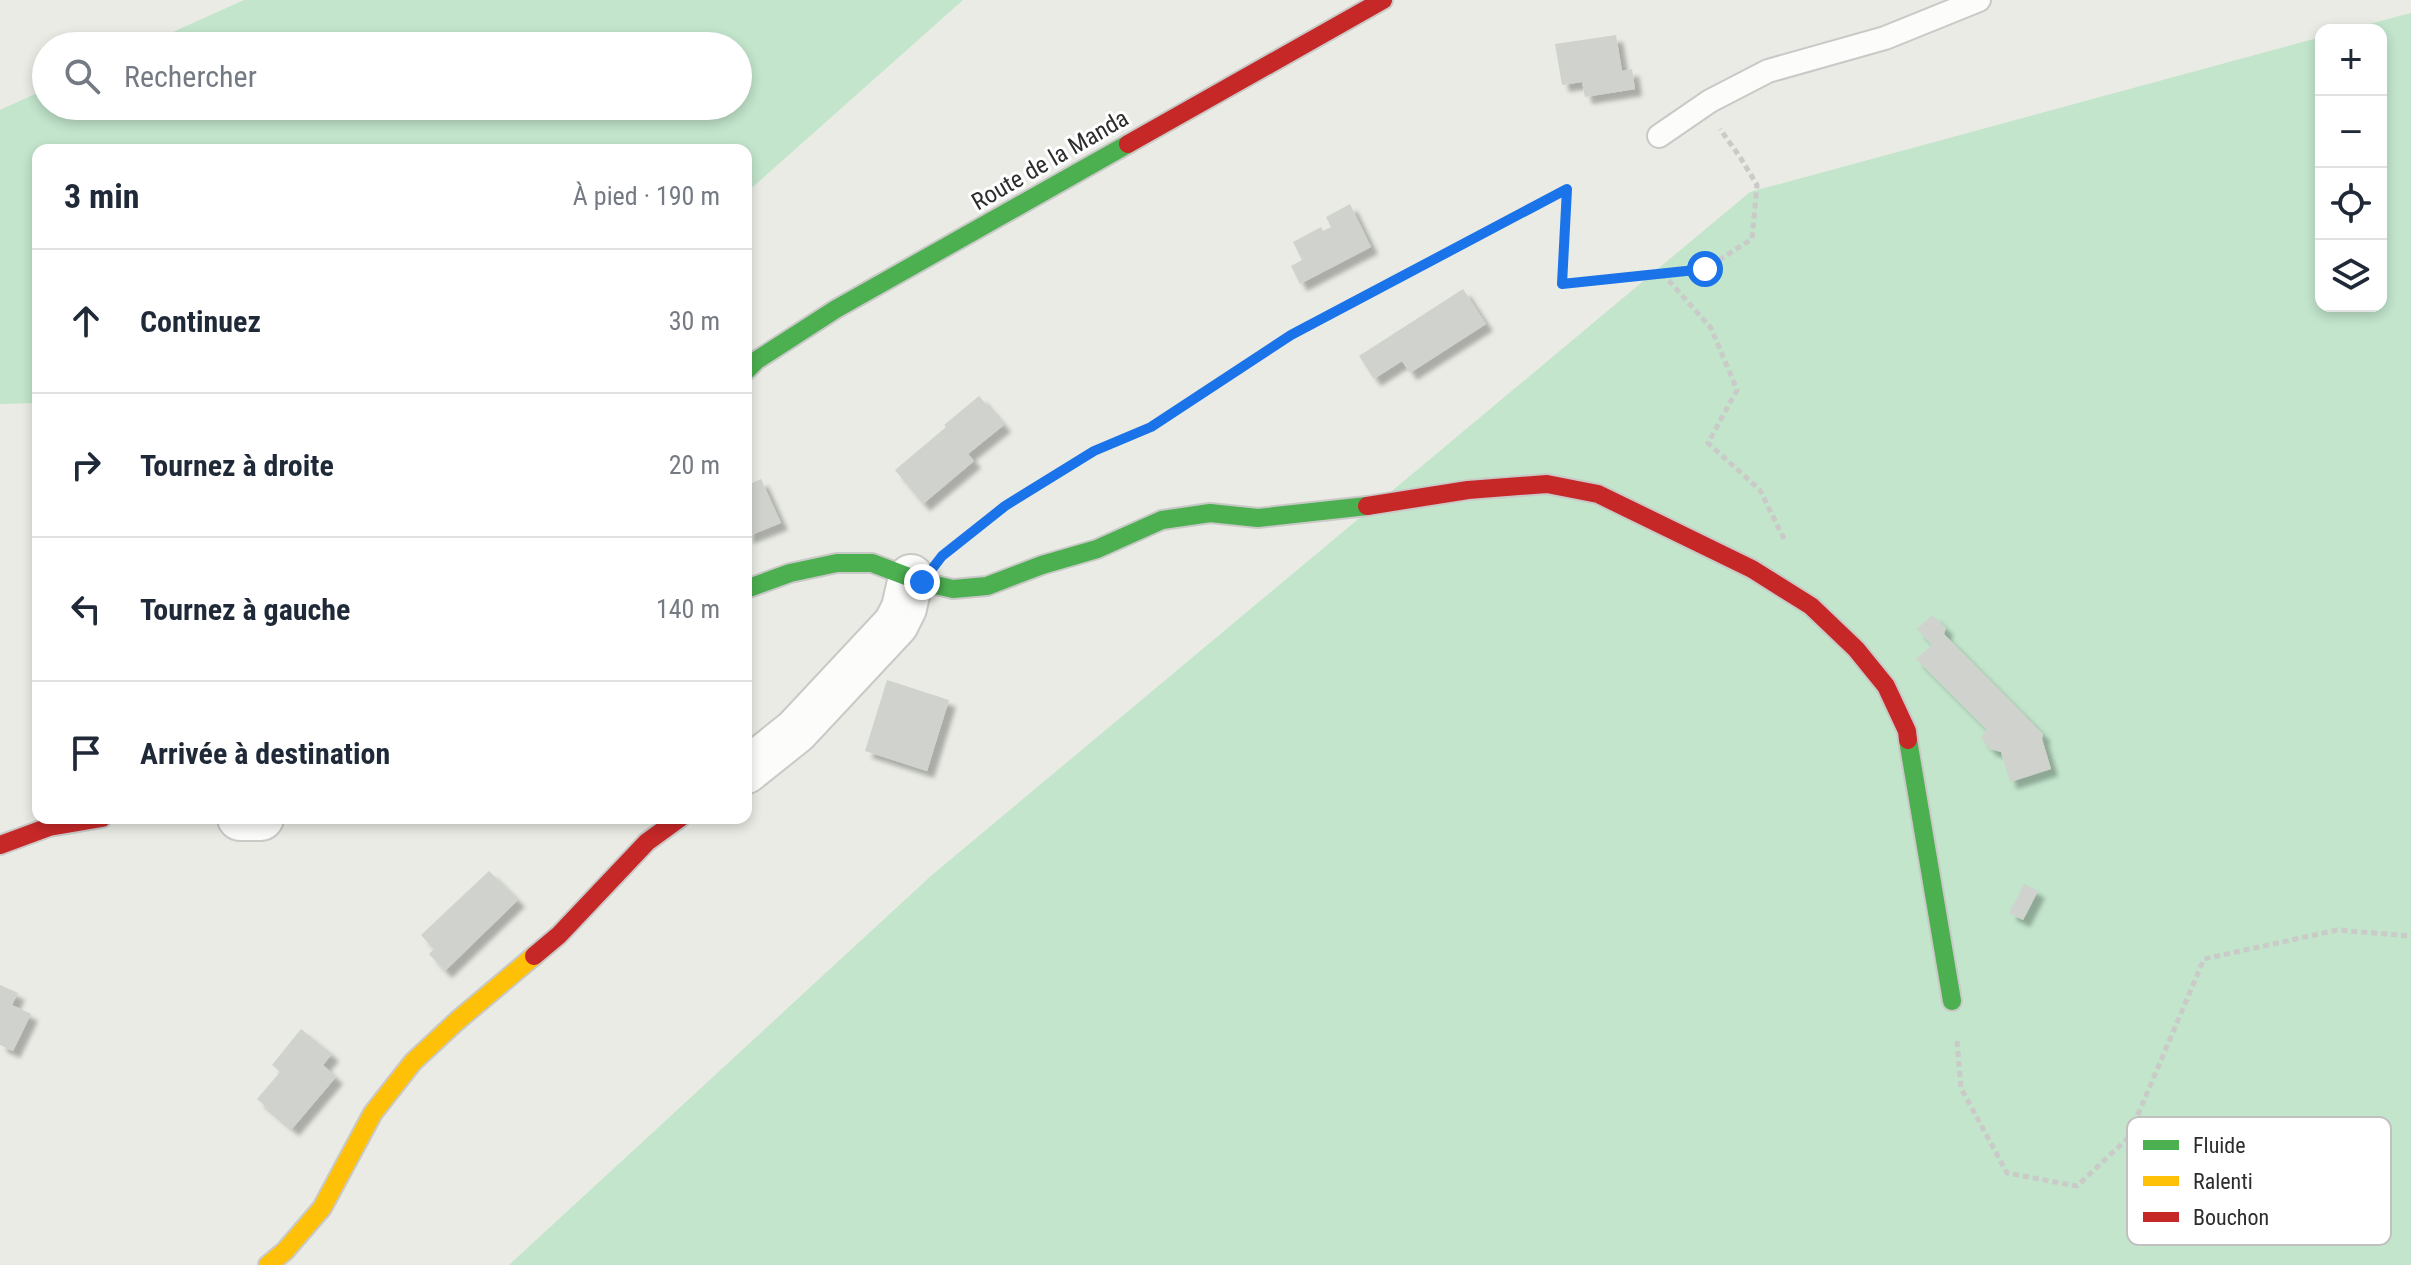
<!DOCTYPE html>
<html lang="fr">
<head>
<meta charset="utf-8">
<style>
	body { margin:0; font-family:"Roboto Condensed",sans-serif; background:#f6f6f7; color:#1f2937 }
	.controls { position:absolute; right:24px; top:24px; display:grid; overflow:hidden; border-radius:16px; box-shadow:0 4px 12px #0003 }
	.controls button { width:72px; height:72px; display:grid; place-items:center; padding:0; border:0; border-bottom:2px solid #e0e1e3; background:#fff; color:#1f2937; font:40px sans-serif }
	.stop { position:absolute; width:24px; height:24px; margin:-18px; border:6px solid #1a73e8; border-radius:50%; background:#fff }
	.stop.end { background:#1a73e8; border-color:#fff; box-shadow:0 2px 8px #0008 }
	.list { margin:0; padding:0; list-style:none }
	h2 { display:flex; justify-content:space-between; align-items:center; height:104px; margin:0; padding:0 32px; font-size:34px }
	h2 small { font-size:26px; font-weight:400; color:#747a83 }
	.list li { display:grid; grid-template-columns:52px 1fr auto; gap:24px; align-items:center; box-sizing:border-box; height:144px; padding:0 32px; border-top:2px solid #e0e1e3 }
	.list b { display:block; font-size:30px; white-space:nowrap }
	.list em { font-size:26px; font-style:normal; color:#747a83 }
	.icon { flex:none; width:44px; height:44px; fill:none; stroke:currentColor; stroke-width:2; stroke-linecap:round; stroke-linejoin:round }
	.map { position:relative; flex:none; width:2411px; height:1265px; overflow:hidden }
	.search { position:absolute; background:#fff; box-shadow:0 4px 12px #0003; left:32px; top:32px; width:720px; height:88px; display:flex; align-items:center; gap:20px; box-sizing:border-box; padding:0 28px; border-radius:44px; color:#747a83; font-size:30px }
	.panel { position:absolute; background:#fff; box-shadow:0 4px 12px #0003; left:32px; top:144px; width:720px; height:680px; border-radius:16px }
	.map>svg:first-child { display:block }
	.green { fill:#c2e5cc }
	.building { fill:#d0d2cd; filter:url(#shadow) }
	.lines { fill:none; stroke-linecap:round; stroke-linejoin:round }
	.lane-casing { stroke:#c9c9c7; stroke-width:26 }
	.street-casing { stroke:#c9c9c7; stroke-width:48 }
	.fast-casing { stroke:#c9c9c7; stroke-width:22 }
	.slow-casing { stroke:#c9c9c7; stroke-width:22 }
	.jam-casing { stroke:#c9c9c7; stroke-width:22 }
	.path { stroke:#cacac9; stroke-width:5; stroke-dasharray:6 4; stroke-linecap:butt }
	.lane { stroke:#fcfcfb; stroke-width:22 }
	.street { stroke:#fcfcfb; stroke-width:44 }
	.fast { stroke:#4caf50; stroke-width:18 }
	.slow { stroke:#ffc107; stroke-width:18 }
	.jam { stroke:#c62828; stroke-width:18 }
	.route { stroke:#1a73e8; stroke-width:10 }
	.labels { text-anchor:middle; stroke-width:6; stroke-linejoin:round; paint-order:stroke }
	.street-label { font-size:24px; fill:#2d2d2d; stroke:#fff }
	.key { fill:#fff; stroke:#c0c0c0; stroke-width:2 }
	.key-label { font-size:22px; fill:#2d2d2d }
</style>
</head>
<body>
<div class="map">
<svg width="2411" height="1265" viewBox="0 0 2411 1265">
	<defs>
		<filter id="shadow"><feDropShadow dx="7" dy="7" stdDeviation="2" flood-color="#0004"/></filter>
	</defs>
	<rect width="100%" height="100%" fill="#e9ebe4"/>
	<g class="green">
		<polygon points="244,0 963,0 746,193 746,150 38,150 38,403 0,404 0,110 46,89 46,106 738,106 738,46 142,46"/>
		<polygon points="2411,13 2411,1265 509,1265 932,875 1750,192 2321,37 2321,306 2381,306 2381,30 2347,30"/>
	</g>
	<g class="building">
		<polygon points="1616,35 1622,71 1632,69 1635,89 1585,97 1582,82 1562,85 1555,44"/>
		<polygon points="1350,204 1371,247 1300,284 1291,266 1302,260 1293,242 1321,227 1323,231 1331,227 1326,217"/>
		<polygon points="1463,289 1486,324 1410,373 1402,361 1374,379 1359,356"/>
		<polygon points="979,396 1004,425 968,454 974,461 923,504 895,470 946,427 944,425"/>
		<polygon points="761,479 781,523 746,537 746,486"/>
		<polygon points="1932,615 1946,628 1944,634 2043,734 2042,739 2051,769 2010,782 2001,752 1990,749 1981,738 1987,730 1916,659 1932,645 1917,629"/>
		<polygon points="33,649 38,649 38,678 32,677"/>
		<polygon points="887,680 949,700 927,771 865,751"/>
		<polygon points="489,871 518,900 445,971 429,954 434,949 421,935"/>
		<polygon points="2024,884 2038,891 2023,920 2009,913"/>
		<polygon points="0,985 18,993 12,1005 31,1014 13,1051 0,1045"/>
		<polygon points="301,1029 332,1054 323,1065 336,1077 292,1129 257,1099 280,1072 272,1065"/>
	</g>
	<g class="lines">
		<defs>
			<polyline id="lane" points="1659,136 1710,101 1768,71 1885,38 1979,0"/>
			<g id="street">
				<polyline points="746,771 796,731 896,624 904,608 911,577"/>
				<polyline points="240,818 261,818"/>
			</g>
			<g id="fast">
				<polyline points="746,371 757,360 836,309 1128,144"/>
				<polyline points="746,589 790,573 837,563 872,563 922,582 953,589 987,586 1042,565 1097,549 1162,520 1210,513 1258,518 1367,506"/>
				<polyline points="1908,740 1952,1001"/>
			</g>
			<polyline id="slow" points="268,1265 285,1251 322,1208 373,1113 413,1062 457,1021 534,956"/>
			<g id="jam">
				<polyline points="1128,144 1383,0"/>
				<polyline points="1367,506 1468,490 1547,484 1598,494 1752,569 1811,606 1856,649 1886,686 1907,731 1908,740"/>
				<polyline points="0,845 49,827 102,818"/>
				<polyline points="534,956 559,935 647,842 680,818"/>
			</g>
		</defs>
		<use href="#lane" class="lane-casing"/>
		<use href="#street" class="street-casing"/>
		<use href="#fast" class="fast-casing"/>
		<use href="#slow" class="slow-casing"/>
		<use href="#jam" class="jam-casing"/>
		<g class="path">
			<polyline points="1662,273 1711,328 1737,390 1708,443 1760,490 1784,539"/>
			<polyline points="951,548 1005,506 1094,451 1151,427 1291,335 1567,189 1562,284 1705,269 1752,239 1757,185 1740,157 1720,129"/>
			<polyline points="1957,1041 1961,1088 2007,1173 2077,1186 2128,1138 2204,959 2337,930 2411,936"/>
		</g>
		<use href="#lane" class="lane"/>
		<use href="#street" class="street"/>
		<use href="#fast" class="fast"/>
		<use href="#slow" class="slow"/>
		<use href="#jam" class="jam"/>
	</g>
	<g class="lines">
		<polyline class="route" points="922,582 942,556 1005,506 1094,451 1151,427 1291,335 1567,189 1562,284 1705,269"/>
	</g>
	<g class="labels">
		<g class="street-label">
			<text transform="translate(1050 160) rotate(-30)" y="8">Route de la Manda</text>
		</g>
	</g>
	<rect x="2127" y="1117" width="264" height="128" rx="12" class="key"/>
	<rect x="2143" y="1140" width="36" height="10" fill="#4caf50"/>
	<rect x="2143" y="1176" width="36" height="10" fill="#ffc107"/>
	<rect x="2143" y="1212" width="36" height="10" fill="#c62828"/>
	<g class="key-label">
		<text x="2193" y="1153">Fluide</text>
		<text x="2193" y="1189">Ralenti</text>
		<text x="2193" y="1225">Bouchon</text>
	</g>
</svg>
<div class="controls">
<button>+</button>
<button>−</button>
<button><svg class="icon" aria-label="locate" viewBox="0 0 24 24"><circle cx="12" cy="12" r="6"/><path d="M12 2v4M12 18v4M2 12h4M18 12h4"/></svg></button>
<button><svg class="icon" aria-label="layers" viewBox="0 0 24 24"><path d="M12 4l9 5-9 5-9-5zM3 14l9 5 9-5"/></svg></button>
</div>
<div class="stop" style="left:1705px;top:269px"></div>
<div class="stop end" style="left:922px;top:582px"></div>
<div class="search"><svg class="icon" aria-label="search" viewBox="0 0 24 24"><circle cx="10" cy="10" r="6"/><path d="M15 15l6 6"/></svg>Rechercher</div>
<section class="panel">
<h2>3 min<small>À pied · 190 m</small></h2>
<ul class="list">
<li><svg class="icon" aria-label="ahead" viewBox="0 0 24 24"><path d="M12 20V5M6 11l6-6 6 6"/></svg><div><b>Continuez</b></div><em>30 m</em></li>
<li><svg class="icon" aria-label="right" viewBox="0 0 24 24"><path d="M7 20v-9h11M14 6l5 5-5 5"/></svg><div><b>Tournez à droite</b></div><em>20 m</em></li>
<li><svg class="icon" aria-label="left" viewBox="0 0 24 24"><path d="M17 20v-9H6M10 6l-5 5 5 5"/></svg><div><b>Tournez à gauche</b></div><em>140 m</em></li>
<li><svg class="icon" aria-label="arrive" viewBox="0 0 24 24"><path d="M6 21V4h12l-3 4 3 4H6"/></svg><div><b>Arrivée à destination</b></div></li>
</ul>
</section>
</div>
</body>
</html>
